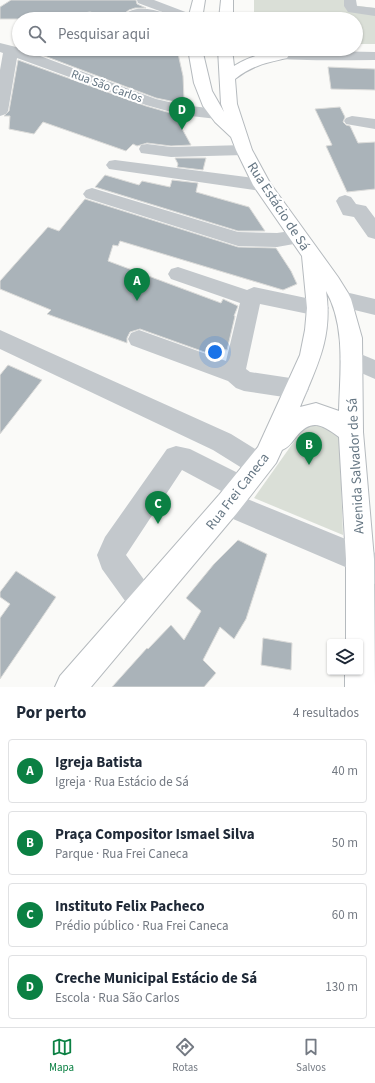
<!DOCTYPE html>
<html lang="pt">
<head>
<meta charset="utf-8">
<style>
	body { margin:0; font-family:"Source Sans 3",sans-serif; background:#f6f6f7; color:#1f2937 }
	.controls { position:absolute; right:12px; bottom:12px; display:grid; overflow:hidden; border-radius:4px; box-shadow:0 1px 3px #0004 }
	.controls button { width:36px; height:36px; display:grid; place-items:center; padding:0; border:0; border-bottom:1px solid #e0e1e3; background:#fff; color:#1f2937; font:20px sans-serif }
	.you { position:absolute; left:215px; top:352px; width:14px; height:14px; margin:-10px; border:3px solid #fff; border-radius:50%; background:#1a73e8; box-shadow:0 0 0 6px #1a73e833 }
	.badge { display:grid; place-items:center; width:26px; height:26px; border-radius:50%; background:#0b8043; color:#fff; font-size:13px; font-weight:700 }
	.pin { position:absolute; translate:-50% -33px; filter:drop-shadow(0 1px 2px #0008) }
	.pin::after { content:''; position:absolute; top:21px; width:14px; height:12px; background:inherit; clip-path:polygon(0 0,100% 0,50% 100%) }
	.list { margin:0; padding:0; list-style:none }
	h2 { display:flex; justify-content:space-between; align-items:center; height:52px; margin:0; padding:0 16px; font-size:17px }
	h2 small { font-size:13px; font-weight:400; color:#747a83 }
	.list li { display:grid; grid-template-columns:26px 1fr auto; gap:12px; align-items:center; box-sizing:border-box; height:64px; margin:0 8px 8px; padding:0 8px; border:1px solid #e0e1e3; border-radius:4px }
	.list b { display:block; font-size:15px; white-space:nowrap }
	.list p { margin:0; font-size:13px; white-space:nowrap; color:#747a83 }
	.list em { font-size:13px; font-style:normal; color:#747a83 }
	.icon { flex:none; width:22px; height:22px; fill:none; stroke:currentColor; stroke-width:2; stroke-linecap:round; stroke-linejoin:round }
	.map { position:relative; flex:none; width:375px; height:687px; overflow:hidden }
	.search { position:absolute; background:#fff; box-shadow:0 1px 3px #0004; left:12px; right:12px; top:12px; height:44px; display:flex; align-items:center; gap:10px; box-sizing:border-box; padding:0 14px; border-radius:22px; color:#747a83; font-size:15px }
	.sheet { height:340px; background:#fff }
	nav { display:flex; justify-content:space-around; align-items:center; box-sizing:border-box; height:56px; border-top:1px solid #e0e1e3; background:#fff; font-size:11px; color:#747a83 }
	nav a { display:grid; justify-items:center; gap:2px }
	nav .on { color:#0b8043 }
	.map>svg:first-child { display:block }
	.green { fill:#dadfd7 }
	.building { fill:#aab3b9; stroke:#dcdcda }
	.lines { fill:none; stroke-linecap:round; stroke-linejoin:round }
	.major-casing { stroke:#b5babe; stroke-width:2 }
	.minor { fill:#c3c8cc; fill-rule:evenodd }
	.major { fill:#fff; fill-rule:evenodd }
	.labels { text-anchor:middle; stroke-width:4; stroke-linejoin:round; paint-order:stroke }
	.far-street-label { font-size:12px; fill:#657683; stroke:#fff }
	.street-label { font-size:14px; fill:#657683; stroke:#fff }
</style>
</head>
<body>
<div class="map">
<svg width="375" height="687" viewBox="0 0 375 687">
	<rect width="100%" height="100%" fill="#fafaf8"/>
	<g class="green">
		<polygon points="254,0 352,0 351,5 375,8 375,44 356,44 356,19 254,19"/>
		<polygon points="316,419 339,433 343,535 254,498 305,426"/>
	</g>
	<g class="building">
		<polygon points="11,0 136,0 137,4 146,8 135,8 129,10 121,16 108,19 104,19 101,15 90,12 84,13 82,17 83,19 0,19 0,7"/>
		<polygon points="26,49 177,49 183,76 184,99 180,103 156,98"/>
		<polygon points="18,60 146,106 174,114 191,145 171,146 147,143 137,146 133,144 126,151 43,122 34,134 9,129 10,116 4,116 9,111"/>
		<polygon points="328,67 375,69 375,90 331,89"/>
		<polygon points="340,107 345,117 343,122 346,125 350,126 358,143 375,142 375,189 347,192 326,146 332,145 315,109"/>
		<polygon points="175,158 206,158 203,170 177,167 178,164"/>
		<polygon points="105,175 139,185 142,181 170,187 172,180 198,183 196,192 249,207 265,231 238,231 95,187"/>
		<polygon points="85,199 238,247 276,248 291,271 297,284 283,290 120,241 118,246 113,245 108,261 221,303 223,299 238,306 234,316 235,316 227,350 215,347 210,354 140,329 130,332 127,338 127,343 47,314 51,310 0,289 0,281 48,227 59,231"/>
		<polygon points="8,365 42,380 0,434 0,375"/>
		<polygon points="238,540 267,554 246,619 234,639 220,627 203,660 216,673 204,687 112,687 147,648 148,649 171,625 184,640 201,611 186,598 214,564"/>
		<polygon points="16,571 56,597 0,679 0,618 10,604 0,597 0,592"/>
		<polygon points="263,638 292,643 291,670 261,665"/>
	</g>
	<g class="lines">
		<defs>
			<g id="major">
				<polygon points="193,0 205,0 202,19 188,19"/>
				<polygon points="221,0 233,0 233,19 219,19"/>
				<path d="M188,49h14l10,42 12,21 -3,-8 -3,-55h14l2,17c12,-8 39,-18 53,-14l2,3 -2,3c-21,5 -34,7 -52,21l2,25 15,46 18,33 68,94 10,16 3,6 11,39 1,94 11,127 1,128h-30v-15h15v-30h-14v-83l-7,-122c-17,-13 -28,-19 -43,0 -5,6 -7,10 -14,13l-6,13 -39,50 -146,174h-36l5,-11 159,-181 39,-48 42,-92 5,-25 2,-22 -5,-52 -49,-71 -17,-35 -5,-13 -16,-15 -12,-16 -9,-23zM326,291c20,35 14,81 13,120l-23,-8 -16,4c17,-41 33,-70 26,-116z"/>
			</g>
		</defs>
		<use href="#major" class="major-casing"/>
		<g class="minor">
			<path d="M137,0h17l42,16 2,3h-19l-10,-4 2,2 -2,2 -29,-2 -5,2h-15c11,-15 30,-10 45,-6l-27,-10z"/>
			<polygon points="344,0 356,0 357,6 375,8 375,16 348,12 344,6"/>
			<polygon points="90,13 101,16 103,19 85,19 83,17 85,14"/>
			<polygon points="0,43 16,47 156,99 182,105 217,109 223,111 225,114 223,117 217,119 182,115 146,105 17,58 8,111 6,114 0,116 0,70 3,53 0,52"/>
			<path d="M233,49l142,3v8c-46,0 -95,3 -140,-8z"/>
			<polygon points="352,116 375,119 375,129 346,124 344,121 346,118"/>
			<polygon points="147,144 171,147 244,145 250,146 252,150 250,154 244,155 171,157 141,153 139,149 141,145"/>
			<polygon points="115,160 262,179 268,181 271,185 268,189 262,191 109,169 106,165 109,161"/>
			<polygon points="92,188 238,232 277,233 298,230 305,232 308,237 305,242 277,247 238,246 86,198 83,194 86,190"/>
			<polygon points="345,195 351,197 356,204 366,206 375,218 375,239 368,237 354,217 343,215 336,201 339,197"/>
			<polygon points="178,267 247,290 254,287 325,302 329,308 325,314 318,316 260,304 246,369 250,372 297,379 305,382 309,389 305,396 297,399 244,391 236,388 228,381 131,345 128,339 131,333 139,330 226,361 240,303 171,279 168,274 171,269"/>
			<polygon points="341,291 375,299 375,315 334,305 331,299 334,293"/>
			<polygon points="0,330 231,434 268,457 272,465 268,473 259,477 250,473 213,450 0,349"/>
			<polygon points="351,350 375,360 375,379 343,365 340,359 343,353"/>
			<polygon points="176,446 190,449 250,479 254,488 250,497 245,498 370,549 375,553 375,584 365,580 350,569 219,513 215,504 219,495 225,493 182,470 126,555 153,592 157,602 153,612 143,616 133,612 102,569 97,555 105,537 167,449"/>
		</g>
		<use href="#major" class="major"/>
	</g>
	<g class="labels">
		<g class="far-street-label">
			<text transform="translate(107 86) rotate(20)" y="4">Rua São Carlos</text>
		</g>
		<g class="street-label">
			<text transform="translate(279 206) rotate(57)" y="5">Rua Estácio de Sá</text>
			<text transform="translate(355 466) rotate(-93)" y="5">Avenida Salvador de Sá</text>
			<text transform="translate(237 491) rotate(-52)" y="5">Rua Frei Caneca</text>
		</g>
	</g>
</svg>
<div class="controls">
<button><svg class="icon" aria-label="layers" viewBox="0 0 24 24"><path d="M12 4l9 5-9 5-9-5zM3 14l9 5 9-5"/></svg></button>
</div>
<div class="you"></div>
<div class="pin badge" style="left:137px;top:301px">A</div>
<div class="pin badge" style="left:309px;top:465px">B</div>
<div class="pin badge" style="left:158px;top:524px">C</div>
<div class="pin badge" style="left:182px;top:130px">D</div>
<div class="search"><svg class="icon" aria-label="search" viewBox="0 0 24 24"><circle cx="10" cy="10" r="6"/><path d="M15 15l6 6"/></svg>Pesquisar aqui</div>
</div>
<section class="sheet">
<h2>Por perto<small>4 resultados</small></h2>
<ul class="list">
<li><span class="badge">A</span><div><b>Igreja Batista</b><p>Igreja · Rua Estácio de Sá</p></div><em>40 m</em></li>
<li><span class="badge">B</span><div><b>Praça Compositor Ismael Silva</b><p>Parque · Rua Frei Caneca</p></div><em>50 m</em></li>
<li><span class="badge">C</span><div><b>Instituto Felix Pacheco</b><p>Prédio público · Rua Frei Caneca</p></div><em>60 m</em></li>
<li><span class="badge">D</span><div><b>Creche Municipal Estácio de Sá</b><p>Escola · Rua São Carlos</p></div><em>130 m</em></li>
</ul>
</section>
<nav>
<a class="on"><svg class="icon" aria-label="map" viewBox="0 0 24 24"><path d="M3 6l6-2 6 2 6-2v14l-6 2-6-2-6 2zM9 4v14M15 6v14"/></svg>Mapa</a>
<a><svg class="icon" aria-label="directions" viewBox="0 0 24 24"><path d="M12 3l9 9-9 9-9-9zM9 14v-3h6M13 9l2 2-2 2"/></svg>Rotas</a>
<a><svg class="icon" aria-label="saved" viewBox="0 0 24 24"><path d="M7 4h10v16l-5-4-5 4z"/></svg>Salvos</a>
</nav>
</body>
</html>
